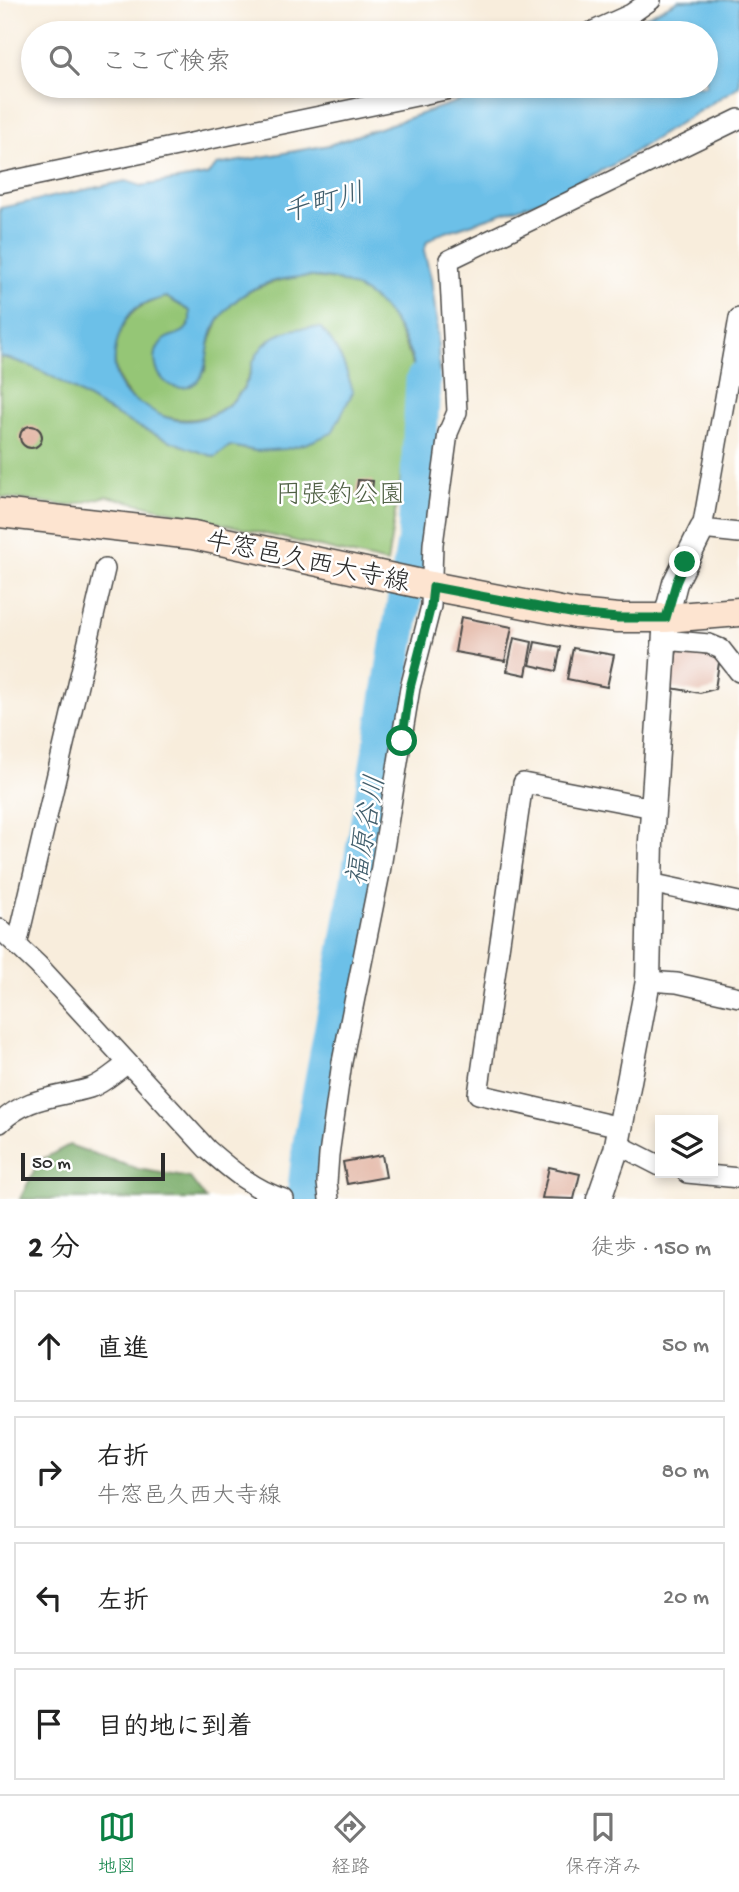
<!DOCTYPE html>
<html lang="ja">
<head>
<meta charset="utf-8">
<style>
	body { margin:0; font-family:"Gochi Hand","Klee One",sans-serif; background:#f6f6f6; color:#222 }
	.controls { position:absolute; right:21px; bottom:21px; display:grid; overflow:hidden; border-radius:0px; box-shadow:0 4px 10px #0003 }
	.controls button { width:63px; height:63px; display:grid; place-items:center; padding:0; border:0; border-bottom:2px solid #e0e0e0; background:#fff; color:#222; font:35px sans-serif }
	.scale { position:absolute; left:21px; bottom:18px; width:144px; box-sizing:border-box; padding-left:7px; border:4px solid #2b2b2b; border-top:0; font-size:19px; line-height:24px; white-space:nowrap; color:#2b2b2b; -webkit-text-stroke:5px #fff; paint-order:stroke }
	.stop { position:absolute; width:21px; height:21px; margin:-16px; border:5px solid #0b8043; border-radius:50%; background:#fff }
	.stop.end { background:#0b8043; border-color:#fff; box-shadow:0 2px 7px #0008 }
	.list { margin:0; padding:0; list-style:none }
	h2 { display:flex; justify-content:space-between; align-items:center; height:91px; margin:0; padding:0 28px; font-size:30px }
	h2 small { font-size:23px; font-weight:400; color:#767676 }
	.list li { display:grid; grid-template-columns:46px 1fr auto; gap:21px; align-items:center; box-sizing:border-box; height:112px; margin:0 14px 14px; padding:0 14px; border:2px solid #e0e0e0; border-radius:0px }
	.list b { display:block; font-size:26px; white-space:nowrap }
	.list p { margin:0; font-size:23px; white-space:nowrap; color:#767676 }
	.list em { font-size:23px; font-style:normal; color:#767676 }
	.icon { flex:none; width:38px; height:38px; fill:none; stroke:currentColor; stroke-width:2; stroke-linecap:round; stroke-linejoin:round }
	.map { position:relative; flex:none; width:739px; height:1199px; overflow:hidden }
	.search { position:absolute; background:#fff; box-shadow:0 4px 10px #0003; left:21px; right:21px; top:21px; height:77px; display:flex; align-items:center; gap:18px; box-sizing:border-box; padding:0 24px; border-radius:38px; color:#767676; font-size:26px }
	.sheet { height:595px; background:#fff }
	nav { display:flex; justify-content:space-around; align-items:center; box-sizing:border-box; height:98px; border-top:2px solid #e0e0e0; background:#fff; font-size:19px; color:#767676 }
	nav a { display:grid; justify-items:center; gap:4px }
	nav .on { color:#0b8043 }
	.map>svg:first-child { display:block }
	.green { fill:#95c676; stroke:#607850; stroke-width:2 }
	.forest { fill:#78ab67; stroke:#526b49; stroke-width:2 }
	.water { fill:#6cc0e8; stroke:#4c768a; stroke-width:2 }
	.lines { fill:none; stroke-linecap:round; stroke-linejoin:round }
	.river { stroke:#6cc0e8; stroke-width:35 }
	.building { fill:#dfac98 }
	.minor-casing { stroke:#4a4846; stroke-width:22 }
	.tertiary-casing { stroke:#4a4846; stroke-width:27 }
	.secondary-casing { stroke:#4a4846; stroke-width:31 }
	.minor { stroke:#fff; stroke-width:19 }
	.tertiary { stroke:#fff; stroke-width:24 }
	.secondary { stroke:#fde4d0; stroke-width:28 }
	.route { stroke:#0b8043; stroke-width:9 }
	.labels { text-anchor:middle; stroke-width:5; stroke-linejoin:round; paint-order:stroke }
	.park-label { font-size:26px; fill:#506145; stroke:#fff }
	.street-label { font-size:26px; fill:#2b2b2b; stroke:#fff }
	.water-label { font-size:28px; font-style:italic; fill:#425f6d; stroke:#fff }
</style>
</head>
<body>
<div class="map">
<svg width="739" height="1199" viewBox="0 0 739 1199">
	<rect width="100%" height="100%" fill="#fff"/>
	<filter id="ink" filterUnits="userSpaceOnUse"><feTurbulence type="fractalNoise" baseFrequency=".0143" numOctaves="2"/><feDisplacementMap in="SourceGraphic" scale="14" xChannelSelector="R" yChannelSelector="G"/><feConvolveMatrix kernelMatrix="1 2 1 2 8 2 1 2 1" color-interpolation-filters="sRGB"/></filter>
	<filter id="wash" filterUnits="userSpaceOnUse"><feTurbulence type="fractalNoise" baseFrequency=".00686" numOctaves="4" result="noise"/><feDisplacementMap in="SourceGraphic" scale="28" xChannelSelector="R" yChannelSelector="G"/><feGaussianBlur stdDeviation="1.57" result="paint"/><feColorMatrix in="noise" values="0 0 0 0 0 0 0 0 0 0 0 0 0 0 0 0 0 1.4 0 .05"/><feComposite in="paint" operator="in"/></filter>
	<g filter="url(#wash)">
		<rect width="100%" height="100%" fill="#f8eddc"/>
		<path class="green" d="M305,276l39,5 20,10 17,13 14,17 19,46 -2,41 -25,155 -280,-67 -37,10 -70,-9v-140c42,7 74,35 111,55 33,19 67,33 104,45l15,-11 26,5 -3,-89c-21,97 -164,59 -134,-27 8,-24 24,-32 47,-38l24,14v10l-4,9 19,42c5,-66 37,-88 100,-96z"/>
		<polygon class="forest" points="69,1145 138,1169 190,1178 206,1199 20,1199 39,1161"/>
		<path class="water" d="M679,0h60v86l-126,79 -68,34 -108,36 -10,7 -3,9 7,27 6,46 2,48 -6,37 -11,20c-3,-7 -9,-16 -9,-24 -1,-12 3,-25 1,-37 -1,-10 -6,-21 -11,-30 -21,-45 -63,-67 -112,-60 -34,4 -60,19 -77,50 -10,19 -2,51 -26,59 -8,2 -14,1 -20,-3 -15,-11 -18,-33 -3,-45 6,-4 15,-4 20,-9 6,-5 5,-12 5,-19l-24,-14c-10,3 -21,5 -30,11 -8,6 -14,18 -17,27 -6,18 -8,44 8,60 5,4 12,8 18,11 15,11 31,17 50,14 23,-4 43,-19 53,-40 3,-6 3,-14 6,-20 13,-28 39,-34 67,-32 17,19 25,39 32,64l-21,41 -24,10 -22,6 -30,2 -26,-5 -15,11c-37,-12 -71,-26 -104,-45 -37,-20 -69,-48 -111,-55v-149l126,-27 15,5 66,-11 10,-10 112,-20 127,-43 59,-16h191v-53h-93z"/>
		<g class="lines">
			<polyline class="river" points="309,1199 305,1189 310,1144 347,947 415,537 423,380"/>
		</g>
		<g id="blocks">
			<g class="building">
				<circle cx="31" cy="437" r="11"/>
				<polygon points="358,480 373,481 371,499 356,497"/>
				<polygon points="461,617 512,627 505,661 455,652"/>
				<polygon points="514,638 532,642 526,675 507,671"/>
				<polygon points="535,642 561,647 556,671 530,665"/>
				<polygon points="573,648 614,655 607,687 567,679"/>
				<polygon points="677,649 720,656 715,689 700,693 671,688"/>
				<polygon points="382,1155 386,1177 347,1184 343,1162"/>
				<polygon points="549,1167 580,1174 574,1199 542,1198"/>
			</g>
		</g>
	</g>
	<g filter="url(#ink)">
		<use href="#blocks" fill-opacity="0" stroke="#4a4846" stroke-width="2"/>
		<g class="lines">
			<defs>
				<g id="minor">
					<polyline points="589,33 631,14 651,0"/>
					<polyline points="0,183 464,86"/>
					<polyline points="739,318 702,529 739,533"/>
					<polyline points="664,640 709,644 721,649 739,672"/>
					<polyline points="650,883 739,902"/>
					<path d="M0,929l38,36 169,184c23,20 47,41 77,50"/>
					<polyline points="17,945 105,569"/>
					<polyline points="648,981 677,983 739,997"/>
					<path d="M0,1123c27,-27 57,-25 90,-35 13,-4 26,-17 37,-24"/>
					<polyline points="620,1127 478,1094 523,783 653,808"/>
					<polyline points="617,1144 660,1166"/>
					<polyline points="687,1173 739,1178"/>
					<polyline points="329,1199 327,1183 329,1155 342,1062 380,873 410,688 431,606 433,544 448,433 457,412 449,260 739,119"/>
				</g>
				<polyline id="tertiary" points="599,1199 616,1150 648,981 651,841 666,618 675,583 702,529"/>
				<polyline id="secondary" points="0,513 193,535 426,585 576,614 618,618 666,618 739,612"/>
			</defs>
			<use href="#minor" class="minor-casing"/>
			<use href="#tertiary" class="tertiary-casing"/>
			<use href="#secondary" class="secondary-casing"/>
			<use href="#minor" class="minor"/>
			<use href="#tertiary" class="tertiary"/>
			<use href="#secondary" class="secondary"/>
		</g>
	</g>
	<g class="lines" filter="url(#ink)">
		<polyline class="route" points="402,741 410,688 431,606 433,587 576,614 618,618 666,618 676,583 685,562"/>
	</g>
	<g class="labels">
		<g class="park-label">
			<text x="340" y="502">円張釣公園</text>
		</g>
		<g class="street-label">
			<text transform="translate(308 560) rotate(12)" y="9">牛窓邑久西大寺線</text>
		</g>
		<g class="water-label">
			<text transform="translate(323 201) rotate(-15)" y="10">千町川</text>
			<text transform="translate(364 830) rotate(-80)" y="10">福原谷川</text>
		</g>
	</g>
</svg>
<div class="controls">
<button><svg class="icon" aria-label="layers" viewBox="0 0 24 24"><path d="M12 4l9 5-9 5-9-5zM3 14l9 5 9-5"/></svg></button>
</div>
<div class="scale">50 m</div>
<div class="stop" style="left:402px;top:741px"></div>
<div class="stop end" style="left:685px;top:562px"></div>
<div class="search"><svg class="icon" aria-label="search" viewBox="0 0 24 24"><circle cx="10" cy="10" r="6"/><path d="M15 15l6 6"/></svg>ここで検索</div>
</div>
<section class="sheet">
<h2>2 分<small>徒歩 · 150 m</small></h2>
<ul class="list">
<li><svg class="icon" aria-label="ahead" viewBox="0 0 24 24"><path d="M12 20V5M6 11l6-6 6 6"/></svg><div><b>直進</b></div><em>50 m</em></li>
<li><svg class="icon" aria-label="right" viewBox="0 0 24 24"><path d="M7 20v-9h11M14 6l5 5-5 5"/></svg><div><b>右折</b><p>牛窓邑久西大寺線</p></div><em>80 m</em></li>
<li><svg class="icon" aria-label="left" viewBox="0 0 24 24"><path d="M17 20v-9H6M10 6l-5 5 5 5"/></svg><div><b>左折</b></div><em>20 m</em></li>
<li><svg class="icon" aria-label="arrive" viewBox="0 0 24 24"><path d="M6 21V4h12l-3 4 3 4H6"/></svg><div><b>目的地に到着</b></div></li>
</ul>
</section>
<nav>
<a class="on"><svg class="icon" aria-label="map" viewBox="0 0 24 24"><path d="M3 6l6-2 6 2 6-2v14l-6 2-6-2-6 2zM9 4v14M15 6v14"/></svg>地図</a>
<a><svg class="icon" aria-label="directions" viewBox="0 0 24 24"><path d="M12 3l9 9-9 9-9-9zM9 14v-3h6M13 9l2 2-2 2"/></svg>経路</a>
<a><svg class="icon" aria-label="saved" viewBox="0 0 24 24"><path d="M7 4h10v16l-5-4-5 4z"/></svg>保存済み</a>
</nav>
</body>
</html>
